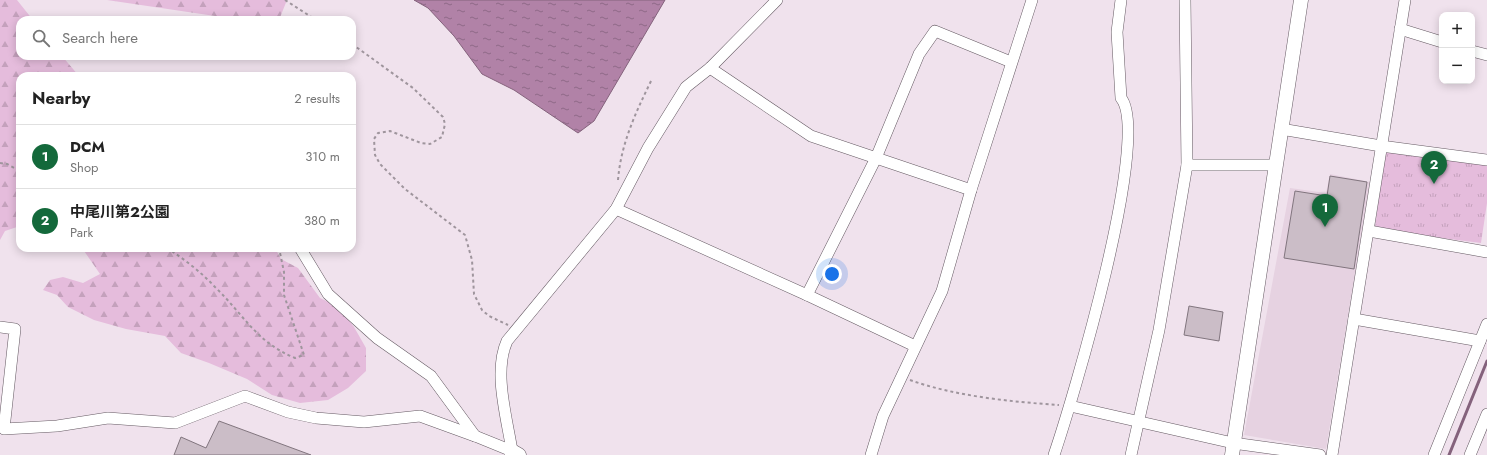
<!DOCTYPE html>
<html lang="en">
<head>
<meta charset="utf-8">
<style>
	body { margin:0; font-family:Jost,"Noto Sans JP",sans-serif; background:#f2f2f2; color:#222 }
	.controls { position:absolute; right:12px; top:12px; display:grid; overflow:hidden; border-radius:8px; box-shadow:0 2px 10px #0003 }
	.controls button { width:36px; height:36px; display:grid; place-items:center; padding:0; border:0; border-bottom:1px solid #e0e0e0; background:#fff; color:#222; font:20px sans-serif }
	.you { position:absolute; left:832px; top:274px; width:14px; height:14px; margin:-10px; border:3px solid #fff; border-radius:50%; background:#1a73e8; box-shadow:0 0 0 6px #1a73e833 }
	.badge { display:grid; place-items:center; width:26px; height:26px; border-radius:50%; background:#14693b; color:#fff; font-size:13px; font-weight:700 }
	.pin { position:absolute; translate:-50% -33px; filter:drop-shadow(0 1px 2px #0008) }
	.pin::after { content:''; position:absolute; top:21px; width:14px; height:12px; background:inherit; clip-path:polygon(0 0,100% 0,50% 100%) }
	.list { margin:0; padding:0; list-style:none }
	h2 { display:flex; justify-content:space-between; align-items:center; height:52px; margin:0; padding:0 16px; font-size:17px }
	h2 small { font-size:13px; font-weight:400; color:#767676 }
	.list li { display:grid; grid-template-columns:26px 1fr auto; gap:12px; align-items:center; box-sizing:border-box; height:64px; padding:0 16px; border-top:1px solid #e0e0e0 }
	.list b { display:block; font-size:15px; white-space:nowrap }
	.list p { margin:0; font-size:13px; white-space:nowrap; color:#767676 }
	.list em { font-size:13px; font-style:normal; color:#767676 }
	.icon { flex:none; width:22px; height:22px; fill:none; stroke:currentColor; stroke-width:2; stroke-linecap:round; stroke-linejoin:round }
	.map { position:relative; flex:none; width:1487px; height:455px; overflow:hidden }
	.search { position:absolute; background:#fff; box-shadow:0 2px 10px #0003; left:16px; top:16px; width:340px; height:44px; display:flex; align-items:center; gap:10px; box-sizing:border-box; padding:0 14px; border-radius:12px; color:#767676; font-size:15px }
	.panel { position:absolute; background:#fff; box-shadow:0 2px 10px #0003; left:16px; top:72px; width:340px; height:180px; border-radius:12px }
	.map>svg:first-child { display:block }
	.built { fill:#e6d2e1 }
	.forest { fill:url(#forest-firs) }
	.park { fill:url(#park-tufts) }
	.water { fill:url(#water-ripples); stroke:#84627c }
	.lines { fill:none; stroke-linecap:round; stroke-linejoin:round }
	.stream { stroke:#84627c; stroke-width:3 }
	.building { fill:#cbbdc7; stroke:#81757e }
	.minor-casing { stroke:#655a63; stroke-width:12 }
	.tertiary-casing { stroke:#655a63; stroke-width:15 }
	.path { stroke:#9f959d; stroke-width:2; stroke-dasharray:3 3; stroke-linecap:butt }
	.minor { stroke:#fff; stroke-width:11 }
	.tertiary { stroke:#fff; stroke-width:14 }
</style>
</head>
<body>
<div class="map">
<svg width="1487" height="455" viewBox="0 0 1487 455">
	<defs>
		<pattern id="forest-firs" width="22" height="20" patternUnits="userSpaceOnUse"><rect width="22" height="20" fill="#e5bcdc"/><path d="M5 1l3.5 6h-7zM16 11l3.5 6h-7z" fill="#c4a1bc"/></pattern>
		<pattern id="park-tufts" width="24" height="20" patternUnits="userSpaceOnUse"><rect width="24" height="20" fill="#e5bcdc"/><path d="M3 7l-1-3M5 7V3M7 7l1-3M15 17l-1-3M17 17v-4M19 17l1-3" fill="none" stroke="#c4a1bc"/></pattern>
		<pattern id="water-ripples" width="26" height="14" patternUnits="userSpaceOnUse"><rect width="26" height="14" fill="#b182a7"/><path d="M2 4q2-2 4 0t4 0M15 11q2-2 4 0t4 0" fill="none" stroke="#8f6987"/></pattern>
	</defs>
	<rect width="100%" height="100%" fill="#f0e2ed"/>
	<polygon class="built" points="1330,174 1370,182 1326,449 1244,435 1290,188 1326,193"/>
	<g class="forest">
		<polygon points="0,0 17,0 33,20 20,20 20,56 62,56 79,76 20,76 20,226 5,231 0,240"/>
		<polygon points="107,0 287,0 279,20 242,20"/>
		<polygon points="82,248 275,248 281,259 298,268 320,298 339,307 354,327 366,348 366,371 348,388 328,400 300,403 272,395 247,379 209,363 181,353 165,336 126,329 94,320 68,307 57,295 43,290 50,280 63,277 83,283 100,274"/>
	</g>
	<polygon class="park" points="1385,150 1487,164 1487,203 1481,243 1378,230 1375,227"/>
	<polygon class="water" points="414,0 665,0 594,121 578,133 514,90 482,74 454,36 428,8"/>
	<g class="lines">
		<polyline class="stream" points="1449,455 1487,361"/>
	</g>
	<g class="building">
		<polygon points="1330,176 1367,182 1354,269 1284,258 1295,191 1327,196"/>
		<polygon points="1189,306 1223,312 1219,341 1184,335"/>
		<polygon points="219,421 311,455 174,455 181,437 206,448"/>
	</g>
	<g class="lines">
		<defs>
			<g id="minor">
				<polyline points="1400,29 1442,42"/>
				<polyline points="1472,51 1487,55"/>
				<polyline points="710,68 811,136 971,190"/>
				<polyline points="1281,129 1381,146 1487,160"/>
				<polyline points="1187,165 1276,165"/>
				<polyline points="616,209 807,295 915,346"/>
				<polyline points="1369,231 1487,252"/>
				<polyline points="300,248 328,294 377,338 431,376 475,436 512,451"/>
				<polyline points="807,295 876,158 919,54 935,31 1011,62"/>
				<polyline points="1354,319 1480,341"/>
				<polyline points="0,327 15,329 4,429 57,426 108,418 175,423 245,396 288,412 316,418 364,422 420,416 475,436"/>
				<polyline points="1070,406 1233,443 1320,455"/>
				<path d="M510,455l2,-4c-5,-33 -19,-79 -5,-110l109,-132 32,-61 38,-61 24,-19 67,-68"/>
				<polyline points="871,455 883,416 942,291 971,190 1032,0"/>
				<path d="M1054,455c18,-53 98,-319 67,-357l-4,-66 4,-32"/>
				<polyline points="1131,455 1159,330 1187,165 1185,0"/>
				<polyline points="1332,455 1405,0"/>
				<polyline points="1434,455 1487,324"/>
				<polyline points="1470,455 1487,414"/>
			</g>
			<g id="tertiary">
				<polyline points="512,451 519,455"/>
				<polyline points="1232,455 1301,0"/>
			</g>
		</defs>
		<use href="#minor" class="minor-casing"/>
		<use href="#tertiary" class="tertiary-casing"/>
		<g class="path">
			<polyline points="285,0 316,20"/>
			<polyline points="352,44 413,88 443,117 445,124 442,137 430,144 421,143 390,131 378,133 374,139 375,155 380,164 405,189 465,235 472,260 474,294 482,310 489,316 508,325"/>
			<polyline points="0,163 7,164 20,171"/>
			<path d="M618,180c3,-37 18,-68 34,-101"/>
			<path d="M167,248c17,11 34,24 48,39 29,28 41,55 80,71l9,-3 -20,-60v-23l-5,-24"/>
			<path d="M910,380c44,16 102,22 149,25"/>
		</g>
		<use href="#minor" class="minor"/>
		<use href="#tertiary" class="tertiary"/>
	</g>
</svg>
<div class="controls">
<button>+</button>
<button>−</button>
</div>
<div class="you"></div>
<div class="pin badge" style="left:1325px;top:227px">1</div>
<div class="pin badge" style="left:1434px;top:184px">2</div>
<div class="search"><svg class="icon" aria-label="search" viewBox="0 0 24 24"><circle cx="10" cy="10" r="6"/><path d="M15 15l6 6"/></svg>Search here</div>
<section class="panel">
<h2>Nearby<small>2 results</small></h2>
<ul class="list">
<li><span class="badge">1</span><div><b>DCM</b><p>Shop</p></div><em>310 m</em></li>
<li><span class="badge">2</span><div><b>中尾川第2公園</b><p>Park</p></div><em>380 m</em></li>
</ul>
</section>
</div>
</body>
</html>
